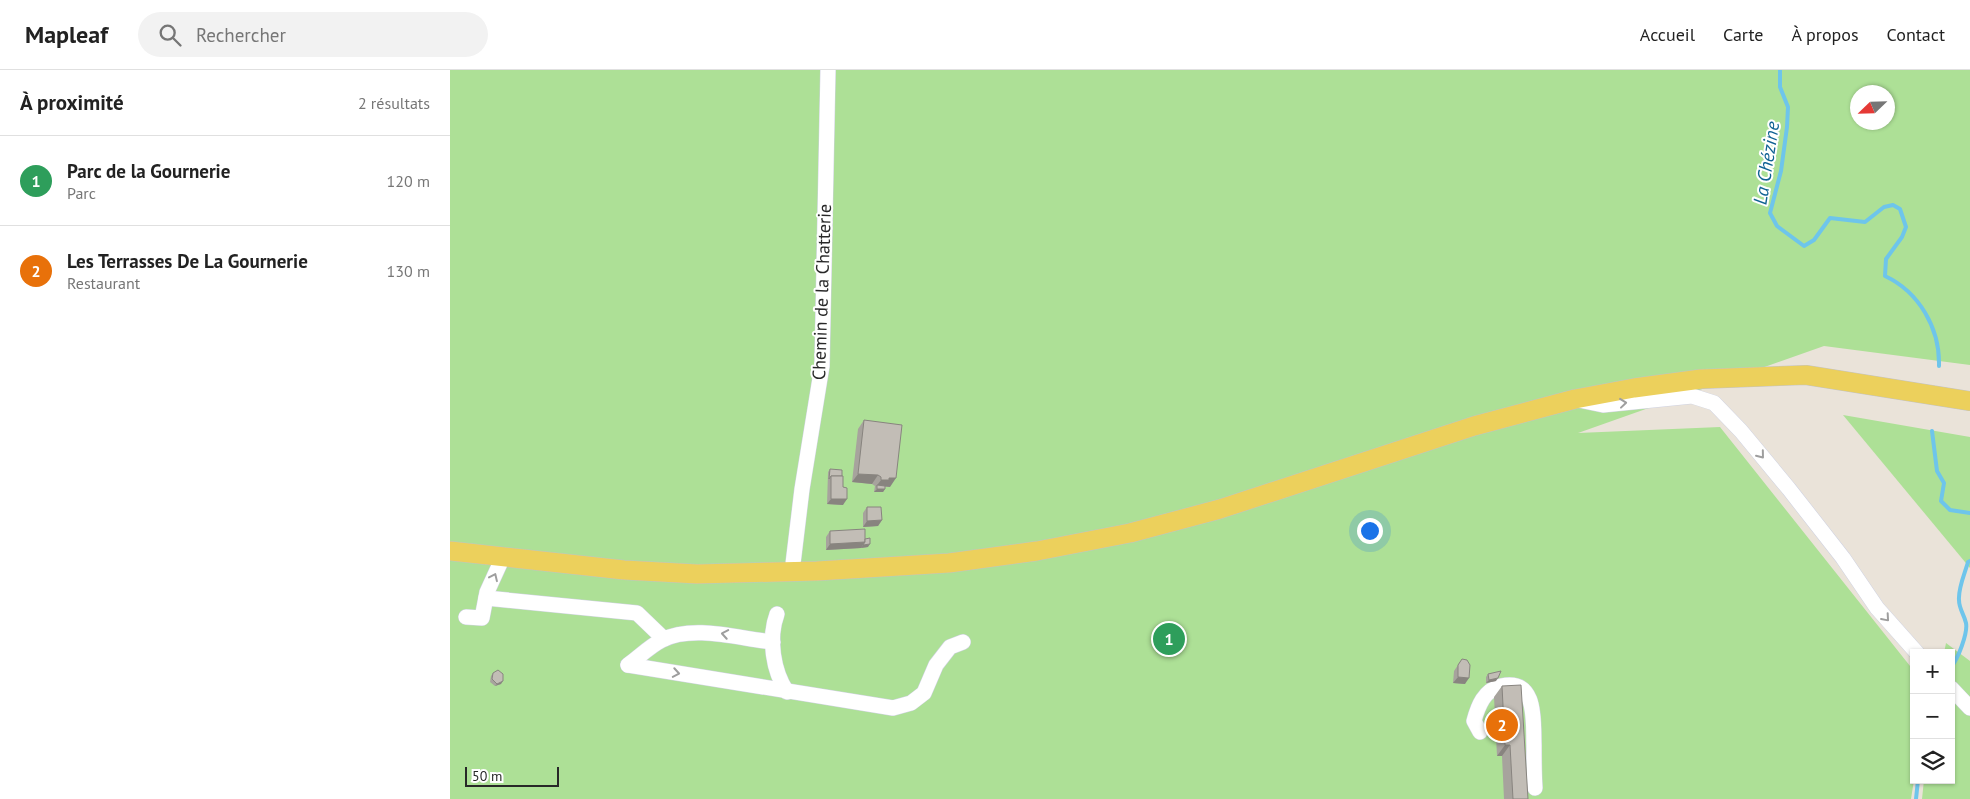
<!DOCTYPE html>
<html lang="fr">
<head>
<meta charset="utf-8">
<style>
	body { margin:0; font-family:"PT Sans",sans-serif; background:#f2f2f2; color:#222 }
	.controls { position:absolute; right:15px; bottom:15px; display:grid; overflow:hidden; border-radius:0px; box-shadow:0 1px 4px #0004 }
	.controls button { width:45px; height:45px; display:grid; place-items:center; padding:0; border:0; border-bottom:1px solid #e0e0e0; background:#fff; color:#222; font:25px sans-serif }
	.compass { position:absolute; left:1400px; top:15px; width:45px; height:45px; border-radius:50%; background:#fff; box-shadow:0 1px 4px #0004; rotate:247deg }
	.scale { position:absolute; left:15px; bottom:12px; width:94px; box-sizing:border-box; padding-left:5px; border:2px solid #282828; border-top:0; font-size:14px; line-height:18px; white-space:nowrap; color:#282828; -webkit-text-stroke:4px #fff; paint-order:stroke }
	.you { position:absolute; left:919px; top:460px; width:18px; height:18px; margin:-12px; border:4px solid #fff; border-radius:50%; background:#1a73e8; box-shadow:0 0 0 8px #1a73e833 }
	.badge { display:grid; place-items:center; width:32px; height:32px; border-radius:50%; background:#0b8043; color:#fff; font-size:16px; font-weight:700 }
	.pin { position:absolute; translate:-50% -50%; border:2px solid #fff; box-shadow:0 1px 5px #0006 }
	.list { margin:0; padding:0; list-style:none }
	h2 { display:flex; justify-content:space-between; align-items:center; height:65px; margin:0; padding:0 20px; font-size:21px }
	h2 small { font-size:16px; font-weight:400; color:#767676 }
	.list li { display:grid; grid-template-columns:32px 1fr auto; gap:15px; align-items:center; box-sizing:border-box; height:90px; padding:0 20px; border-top:1px solid #e0e0e0 }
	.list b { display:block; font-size:19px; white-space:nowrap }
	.list p { margin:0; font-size:16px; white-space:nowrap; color:#767676 }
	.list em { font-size:16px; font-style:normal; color:#767676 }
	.icon { flex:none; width:28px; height:28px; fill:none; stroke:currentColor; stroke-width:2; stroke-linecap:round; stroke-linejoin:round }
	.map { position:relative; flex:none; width:1520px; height:729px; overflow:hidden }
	header { display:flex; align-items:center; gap:30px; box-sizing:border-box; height:70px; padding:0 25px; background:#fff; border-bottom:1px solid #e0e0e0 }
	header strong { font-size:24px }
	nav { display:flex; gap:28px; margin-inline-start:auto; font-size:18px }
	.search { width:350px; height:45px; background:#f2f2f2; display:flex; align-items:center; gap:12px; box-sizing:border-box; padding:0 18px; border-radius:28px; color:#767676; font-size:19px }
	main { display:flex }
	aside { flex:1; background:#fff }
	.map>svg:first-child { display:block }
	.green { fill:#ade096; fill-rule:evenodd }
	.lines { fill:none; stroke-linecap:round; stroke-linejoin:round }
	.stream { stroke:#6ec5eb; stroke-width:4 }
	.minor-casing { stroke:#cfd2e1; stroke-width:16 }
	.major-casing { stroke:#c3c3c3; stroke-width:20 }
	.minor { stroke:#fff; stroke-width:15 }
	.major { stroke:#ecd05c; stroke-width:19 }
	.wall { fill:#a7a39d }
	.shaded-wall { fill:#88847f }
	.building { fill:#c2bdb6; stroke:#88847f }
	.oneway { stroke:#9e9e9e }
	.labels { text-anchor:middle; stroke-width:4; stroke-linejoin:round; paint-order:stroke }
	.street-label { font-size:18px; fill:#282828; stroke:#fff }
	.water-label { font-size:19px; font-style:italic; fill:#106293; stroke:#fff }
</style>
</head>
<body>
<header>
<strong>Mapleaf</strong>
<div class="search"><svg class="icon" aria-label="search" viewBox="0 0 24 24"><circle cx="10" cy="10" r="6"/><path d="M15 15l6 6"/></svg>Rechercher</div>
<nav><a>Accueil</a><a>Carte</a><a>À propos</a><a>Contact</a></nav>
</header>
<main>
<aside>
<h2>À proximité<small>2 résultats</small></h2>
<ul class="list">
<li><span class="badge" style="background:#2e9e5b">1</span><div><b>Parc de la Gournerie</b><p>Parc</p></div><em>120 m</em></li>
<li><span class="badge" style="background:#e8710a">2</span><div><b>Les Terrasses De La Gournerie</b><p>Restaurant</p></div><em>130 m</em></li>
</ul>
</aside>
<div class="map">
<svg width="1520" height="729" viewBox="0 0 1520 729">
	<rect width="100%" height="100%" fill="#eae3d9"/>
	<g class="green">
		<path d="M0,0h1520v295l-146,-19 -246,87 142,-6 194,244v109l-3,19h-1461zM1408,22h30v30h-30z"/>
		<polygon points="1393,345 1520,367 1520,498"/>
		<polygon points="1496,573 1520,591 1520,729 1472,729 1474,710 1501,710 1501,583 1494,583"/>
	</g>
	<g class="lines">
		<g class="stream">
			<path d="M1330,0v17l8,20 -1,20 -6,44 -11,42 7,13 27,20 10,-6 16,-22 35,4 19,-15 9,-2 7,4 6,18 -4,10 -16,22 -1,17c34,16 55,52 54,90"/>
			<polyline points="1482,361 1487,401 1494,413 1491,431 1500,440 1520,443"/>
			<path d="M1501,597c7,-8 17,-34 15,-44 -2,-9 -7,-14 -7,-23 -1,-12 6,-27 9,-38l2,-1"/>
			<polyline points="1466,729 1468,710"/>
		</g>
		<defs>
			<g id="minor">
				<polyline points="1129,330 1153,335 1242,326 1264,333 1291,361 1339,419 1393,488 1427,538 1467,583"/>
				<polyline points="342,502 352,419 372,296 378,0"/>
				<polyline points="36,528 187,543 214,569"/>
				<path d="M327,544c-9,24 -4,57 10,78"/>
				<polyline points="16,547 32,548 37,522 53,487"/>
				<polyline points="178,595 443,638 461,633 474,623 486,595 500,577 513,572"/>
				<path d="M178,595c11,-8 22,-19 34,-25 32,-16 78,-1 111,2"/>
				<polyline points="1501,618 1520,638"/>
				<path d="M1030,662l-6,-11c4,-15 10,-31 27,-35 37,-8 32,36 33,59 0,14 0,28 1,43"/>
			</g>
			<polyline id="major" points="0,481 174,500 247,504 367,501 499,493 587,481 680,463 770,439 1024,356 1125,329 1184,318 1251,309 1356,305 1520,331"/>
		</defs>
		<use href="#minor" class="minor-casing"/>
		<use href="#major" class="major-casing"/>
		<use href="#minor" class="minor"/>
		<use href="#major" class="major"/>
	</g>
	<g class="wall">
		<polygon points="414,350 440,417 435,417 435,419 433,422 424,422 425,416 422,414 402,412 408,359"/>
		<polygon points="380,399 392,406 393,435 377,434 378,402"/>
		<polygon points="417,437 432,450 428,456 413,457 413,443"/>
		<polygon points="380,461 415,469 418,477 411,478 376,480 376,467"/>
		<polygon points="1012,589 1015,614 1003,613 1004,601"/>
		<polygon points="43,603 51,614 45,616 40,612 41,606"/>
		<polygon points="1038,604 1046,611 1036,613 1036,607"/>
		<polygon points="1052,616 1078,729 1054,729 1052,686 1047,686 1044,627"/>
	</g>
	<g class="shaded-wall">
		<polygon points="408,404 428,405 422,414 402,412"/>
		<polygon points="439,408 446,408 440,417 427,415 425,418 431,410"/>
		<polygon points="427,419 435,419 433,422 424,422"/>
		<polygon points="381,429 397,429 393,435 377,434"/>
		<polygon points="432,450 428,456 413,457 417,451"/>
		<polygon points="415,472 411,478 376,480 380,474"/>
		<polygon points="420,474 418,477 411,478 413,475"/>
		<polygon points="1008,607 1019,608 1015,614 1003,613"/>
		<polygon points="1048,608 1046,611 1036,613 1039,610"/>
		<polygon points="53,611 51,614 45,616 47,614"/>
		<polygon points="1055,675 1060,675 1052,686 1047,686"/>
	</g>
	<g class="building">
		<polygon points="414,350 452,355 446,408 439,408 439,410 431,410 431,407 428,405 408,404"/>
		<polygon points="380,399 392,400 392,406 381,406 379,409"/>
		<polygon points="381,406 393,406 393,417 397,418 397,429 381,429"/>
		<polygon points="427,415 435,416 435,419 427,419"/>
		<polygon points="417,437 431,437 432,450 417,451"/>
		<polygon points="415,459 415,472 380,474 380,461"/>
		<polygon points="420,468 420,474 413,475 415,472 415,469"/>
		<polygon points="1012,589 1017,590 1020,595 1019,608 1008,607 1008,595"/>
		<polygon points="48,600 53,604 53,611 47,614 42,609 43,603"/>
		<polygon points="1051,601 1048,608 1039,610 1038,604"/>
		<polygon points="1071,615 1078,729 1063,729 1060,675 1055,675 1052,616"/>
	</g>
	<defs><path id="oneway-chevron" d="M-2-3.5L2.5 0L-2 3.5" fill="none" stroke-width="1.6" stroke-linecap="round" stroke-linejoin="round" transform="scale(1.25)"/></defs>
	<g class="oneway">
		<use href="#oneway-chevron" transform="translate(1173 333) rotate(-6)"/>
		<use href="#oneway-chevron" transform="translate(1311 385) rotate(51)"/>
		<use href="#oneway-chevron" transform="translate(44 507) rotate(-65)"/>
		<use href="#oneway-chevron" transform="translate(1436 548) rotate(49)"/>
		<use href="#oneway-chevron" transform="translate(275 564) rotate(-170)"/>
		<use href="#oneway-chevron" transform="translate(226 603) rotate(10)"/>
	</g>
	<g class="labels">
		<g class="street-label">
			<text transform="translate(372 222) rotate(-88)" y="6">Chemin de la Chatterie</text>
		</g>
		<g class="water-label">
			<text transform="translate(1316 93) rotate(-81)" y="7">La Chézine</text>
		</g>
	</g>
</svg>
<div class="controls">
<button>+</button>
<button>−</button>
<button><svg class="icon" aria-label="layers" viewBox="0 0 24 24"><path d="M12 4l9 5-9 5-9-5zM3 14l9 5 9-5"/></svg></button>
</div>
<svg class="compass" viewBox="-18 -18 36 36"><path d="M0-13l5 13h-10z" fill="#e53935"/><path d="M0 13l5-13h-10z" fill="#767676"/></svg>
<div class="scale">50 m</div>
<div class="you"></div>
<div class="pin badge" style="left:719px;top:569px;background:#2e9e5b">1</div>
<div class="pin badge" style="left:1052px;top:655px;background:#e8710a">2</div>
</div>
</main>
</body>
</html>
